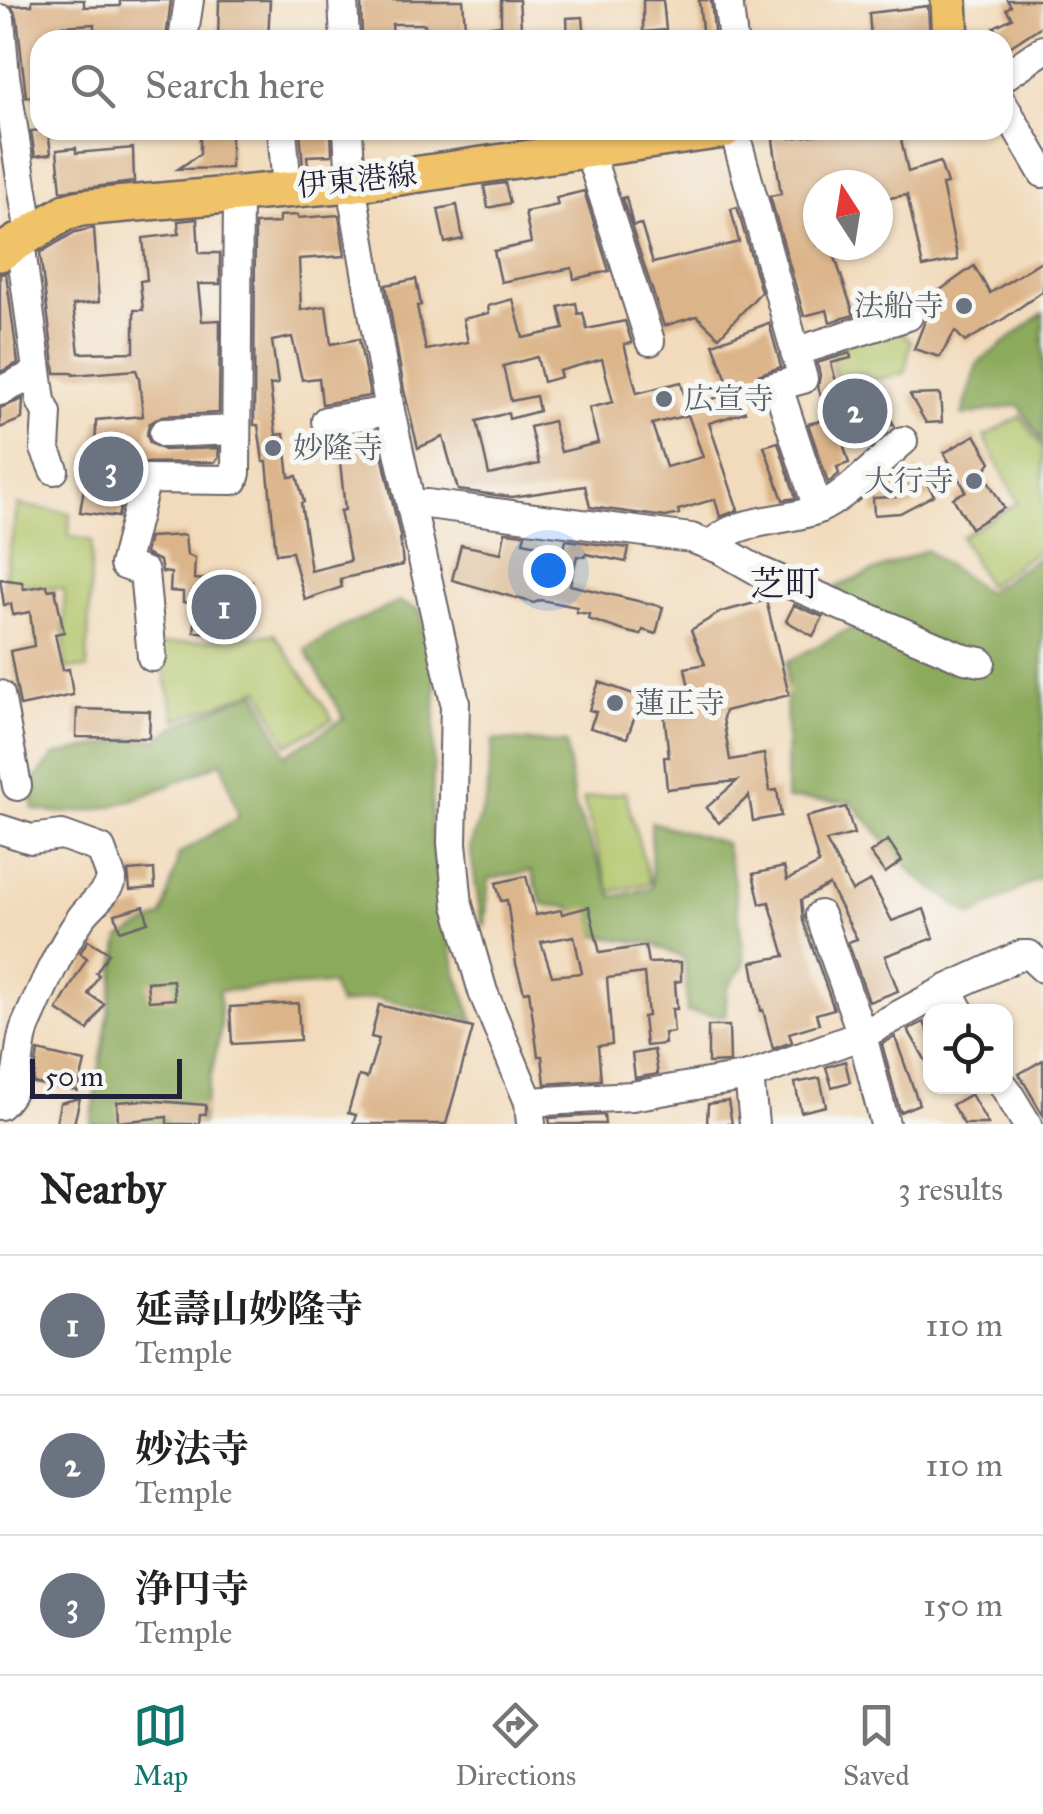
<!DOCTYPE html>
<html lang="en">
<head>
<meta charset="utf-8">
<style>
	body { margin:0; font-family:"IM FELL Great Primer","Noto Serif JP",serif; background:#f6f6f6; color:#222 }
	.controls { position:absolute; right:30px; bottom:30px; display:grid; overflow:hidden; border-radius:20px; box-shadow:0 2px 8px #0004 }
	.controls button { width:90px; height:90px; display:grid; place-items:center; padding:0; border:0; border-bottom:2px solid #e0e0e0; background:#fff; color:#222; font:50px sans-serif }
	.compass { position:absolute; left:803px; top:170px; width:90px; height:90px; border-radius:50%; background:#fff; box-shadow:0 2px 8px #0004; rotate:348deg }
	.scale { position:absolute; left:30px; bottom:25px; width:152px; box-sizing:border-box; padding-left:10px; border:5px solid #22223b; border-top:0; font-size:28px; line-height:35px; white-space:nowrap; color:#22223b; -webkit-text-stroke:8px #f6f6f2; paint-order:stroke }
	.you { position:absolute; left:548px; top:570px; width:35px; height:35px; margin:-25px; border:8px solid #fff; border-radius:50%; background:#1a73e8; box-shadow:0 0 0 15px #1a73e833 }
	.badge { display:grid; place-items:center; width:65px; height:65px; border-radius:50%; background:#0f766e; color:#fff; font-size:32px; font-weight:700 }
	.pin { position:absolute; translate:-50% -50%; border:5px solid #fff; box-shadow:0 2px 10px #0006 }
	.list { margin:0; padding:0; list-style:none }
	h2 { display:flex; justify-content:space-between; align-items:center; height:130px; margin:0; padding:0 40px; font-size:42px }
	h2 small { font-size:32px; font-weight:400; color:#767676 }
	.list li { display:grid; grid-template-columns:65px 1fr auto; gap:30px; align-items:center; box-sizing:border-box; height:140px; padding:0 40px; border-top:2px solid #e0e0e0 }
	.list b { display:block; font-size:38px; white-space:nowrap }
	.list p { margin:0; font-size:32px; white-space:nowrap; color:#767676 }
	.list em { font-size:32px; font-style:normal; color:#767676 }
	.icon { flex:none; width:55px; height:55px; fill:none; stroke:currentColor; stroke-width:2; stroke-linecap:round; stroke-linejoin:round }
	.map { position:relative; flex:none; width:1043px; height:1124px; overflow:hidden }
	.search { position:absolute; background:#fff; box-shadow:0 2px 8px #0004; left:30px; right:30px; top:30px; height:110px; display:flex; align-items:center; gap:25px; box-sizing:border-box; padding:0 35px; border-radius:30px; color:#767676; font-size:38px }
	.sheet { height:550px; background:#fff }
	nav { display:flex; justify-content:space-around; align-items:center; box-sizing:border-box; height:140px; border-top:2px solid #e0e0e0; background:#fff; font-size:28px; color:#767676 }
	nav a { display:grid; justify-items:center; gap:5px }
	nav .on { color:#0f766e }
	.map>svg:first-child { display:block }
	.green { fill:#b1c467; stroke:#6a7351; stroke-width:2.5 }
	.forest { fill:#8caa5c; stroke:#57664c; stroke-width:2.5 }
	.building { fill:#dbb489; fill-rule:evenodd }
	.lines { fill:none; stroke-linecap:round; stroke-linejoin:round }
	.minor-casing { stroke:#6b6368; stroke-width:32 }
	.major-casing { stroke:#6b6368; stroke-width:40 }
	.minor { stroke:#fff; stroke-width:28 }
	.major { stroke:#f1c369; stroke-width:35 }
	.worship-dot { fill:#6b7280; stroke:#f6f6f2; stroke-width:4 }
	.labels { text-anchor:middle; stroke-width:10; stroke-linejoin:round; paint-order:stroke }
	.street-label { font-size:30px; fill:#22223b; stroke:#f6f6f2 }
	.worship-label { font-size:30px; fill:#5b616d; stroke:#f6f6f2; text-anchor:start }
	.quarter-label { font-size:35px; fill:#22223b; stroke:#f6f6f2 }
</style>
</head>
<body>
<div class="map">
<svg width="1043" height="1124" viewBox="0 0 1043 1124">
	<rect width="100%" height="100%" fill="#f6f6f2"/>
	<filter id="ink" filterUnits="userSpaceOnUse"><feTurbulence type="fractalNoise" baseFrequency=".01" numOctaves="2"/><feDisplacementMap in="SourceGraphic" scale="20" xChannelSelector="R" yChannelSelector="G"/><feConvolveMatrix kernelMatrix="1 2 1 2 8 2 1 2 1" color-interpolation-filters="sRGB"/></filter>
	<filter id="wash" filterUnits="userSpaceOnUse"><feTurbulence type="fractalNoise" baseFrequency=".0048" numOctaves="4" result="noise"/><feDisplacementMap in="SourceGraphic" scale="40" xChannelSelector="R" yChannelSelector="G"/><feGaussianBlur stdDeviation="2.25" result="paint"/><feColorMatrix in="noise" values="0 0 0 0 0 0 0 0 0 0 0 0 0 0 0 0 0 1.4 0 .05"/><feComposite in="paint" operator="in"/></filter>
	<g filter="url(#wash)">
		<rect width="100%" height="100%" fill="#f2dbbc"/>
		<g class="green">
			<polygon points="893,325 911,341 905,373 869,381 865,372 837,380 829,345"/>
			<polygon points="1021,416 1043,448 1043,547 987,586 961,537 1018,502 984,437"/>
			<polygon points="18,505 70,513 69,536 92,541 87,669 65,668 64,589 4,581"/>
			<polygon points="274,634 333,719 287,745 260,689 176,720 157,645"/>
			<polygon points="625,792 650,883 610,892 583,799"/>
		</g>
		<g class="forest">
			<polygon points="1043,313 1043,443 1019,405 962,416 978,363"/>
			<polygon points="926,550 986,592 1043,555 1043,876 972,916 916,876 851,802 786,799 787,662 855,626 836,587"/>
			<path d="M399,602l21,8 16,78 -5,139 10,75 16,73 17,46 -99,-23 -36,7 -8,-21 -112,7 2,37 -20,96h-110l29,-186 43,-22 16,-62 60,-37 -17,-55c-58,25 -124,62 -189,47l-2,-25 24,-29 82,-17 22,1 15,-12 82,-36 30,64 58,-37 -39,-68 36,-22z"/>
			<polygon points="493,740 566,743 574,804 613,897 652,888 651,822 725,843 733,876 745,963 727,989 725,1016 687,1012 685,959 654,944 590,935 571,907 543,905 531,871 489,879 485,926 481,919 470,846 486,801"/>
		</g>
		<g id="blocks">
			<g class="building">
				<polygon points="32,0 84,0 84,7 120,6 120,0 171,0 166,40 94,39 94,24 62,26 63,40 40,40 40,96 26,97 17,17 11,6 32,5"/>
				<polygon points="219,0 270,0 268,40 218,40"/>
				<polygon points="361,0 463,0 466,40 426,40 425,24 392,24 393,39 362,40"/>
				<polygon points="501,0 519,0 522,40 467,40 467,29 501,25"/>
				<polygon points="643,0 663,0 666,30 643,32"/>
				<polygon points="699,0 711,0 715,40 703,40"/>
				<polygon points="1007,0 1043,0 1043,25 1005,50 1003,40 994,27 1012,18 1006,9 1011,6"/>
				<polygon points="928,6 930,40 871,40 869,13"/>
				<polygon points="583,17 585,40 568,40 567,18"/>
				<polygon points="40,130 48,130 51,154 35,156 31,131"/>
				<polygon points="200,130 231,130 231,168 178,169 200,154"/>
				<polygon points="300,130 331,130 332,155 307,156 308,166 303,167"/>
				<polygon points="852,130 899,130 908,172 940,162 947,184 942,185 958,260 923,267 907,195 878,200 878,185 818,185 818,245 831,245 854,315 830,322 827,310 804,316 770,196 781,194 773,140 776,137 791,135 791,138"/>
				<polygon points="76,148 76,153 133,148 134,182 61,191 57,150"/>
				<polygon points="505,183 510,203 488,208 484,186"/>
				<polygon points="584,191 609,271 574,279 572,268 501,282 494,251 531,243 525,212 558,205 556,198"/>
				<polygon points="626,197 633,226 641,224 653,263 739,242 731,209 737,207 761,292 719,337 697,316 664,326 622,198"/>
				<polygon points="457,205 463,239 445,243 438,209"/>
				<polygon points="298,215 298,218 339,215 345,256 299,259 301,310 326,306 331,344 359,339 370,396 322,404 319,378 302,380 292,337 272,341 278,384 270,385 276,435 284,434 289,477 297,476 304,502 301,503 311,571 350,561 340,511 345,510 339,452 319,457 314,433 329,438 375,431 378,454 382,454 400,536 403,565 340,579 342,587 305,600 292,552 276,554 267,462 263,462 258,425 254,425 255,224 279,223 279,216"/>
				<polygon points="197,219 199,253 220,253 220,284 198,284 202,321 220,320 219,413 162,416 149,424 147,435 150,443 164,450 219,448 218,459 214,462 139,463 129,474 118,517 80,512 88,464 95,463 96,420 143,416 139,378 136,370 73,375 73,373 55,373 40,253 75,232 94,228 99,302 73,305 79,353 134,352 134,310 143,310 140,281 147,280 143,238 179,234 178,221"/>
				<polygon points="1043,260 1043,291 1005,318 965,342 955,331 940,357 914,349 936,293 974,266 990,293"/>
				<polygon points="6,273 18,363 0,372 0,274"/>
				<path d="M416,279l5,26 -4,1 9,44 42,-8 -5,-23 26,-6 -1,-7 25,-7 10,39 41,-9 -5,-22 17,-4 2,11 5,-1 4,16 38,-8 7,22 -8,1 13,49 44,-11 6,25 45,-14 -19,-49 56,-21 12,44 -23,8 -5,13 -14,5 6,19 -36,11 29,87 -18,7 -5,-18 -37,11 1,4 -13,3 -76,-10 -5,-21 -73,11 -54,-7 -15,-53 -25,11 -14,-58 -18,-105zM537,357l6,25 18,-5 -2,-6 43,-12 11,43 -24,6 9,35 -37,9 -8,-31 -23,6 9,37 -50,11 -12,-54 31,-8 1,6 30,-8 -3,-15 -25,5 -8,-35zM688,415l15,42 -37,10 -14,-43z"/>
				<polygon points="850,353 851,358 831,363 838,389 869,384 871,390 875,389 894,425 883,425 884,429 842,440 849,463 837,467 839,474 828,483 808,424 828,419 818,387 820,375 817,363"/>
				<polygon points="940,394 942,422 926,423 910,395"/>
				<polygon points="23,399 22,419 0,428 0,408"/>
				<polygon points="975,435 991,462 983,472 1004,508 971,528 953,498 966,491 944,453"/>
				<polygon points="778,442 796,498 783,500 764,446"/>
				<polygon points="919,470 934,495 900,513 874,515 873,498 895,497 889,486"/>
				<polygon points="505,532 525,534 523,542 564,550 566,540 629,548 626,562 586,554 585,557 577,556 570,585 663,607 656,634 643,630 641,635 624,631 588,619 589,614 576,612 577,607 541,600 534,603 452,580 461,545 501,553"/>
				<polygon points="185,535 187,555 195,558 194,579 252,582 249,633 194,632 197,605 183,602 183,592 170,591 171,573 162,572 160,561 145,554 149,537"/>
				<polygon points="0,579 22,582 24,589 47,585 48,590 55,589 64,632 55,634 63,670 69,669 73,695 20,706 10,651 34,646 30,612 13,615 11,604 4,605"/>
				<polygon points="766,600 789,695 725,711 723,718 730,760 764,754 770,791 777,790 781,816 753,821 749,796 719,823 706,808 737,781 667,789 664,757 669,757 664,713 693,709 685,668 705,664 691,630 721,612"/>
				<polygon points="794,605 823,617 813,636 786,621"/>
				<polygon points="599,682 642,697 627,738 590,728 596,712 589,710"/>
				<polygon points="77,709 150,711 149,738 76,737"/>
				<polygon points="846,807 854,834 826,841 852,891 871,881 892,921 924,909 934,938 885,956 898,991 869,1002 848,942 857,939 829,885 801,900 803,921 834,1009 816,1014 819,1024 789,1033 792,1042 773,1049 763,1010 761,1011 752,962 785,956 769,902 760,904 753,874 784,867 787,880 819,864 806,817"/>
				<polygon points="888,840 902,861 885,873 870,853"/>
				<polygon points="154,869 155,888 130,890 128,871"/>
				<path d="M526,876l10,39 25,-5 1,4 27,-7 11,46 45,-7 3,17 33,-1v19l-6,1 2,27h-5l2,23 -10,1 1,11 -19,2 -3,-29 5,-1 -4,-43 -37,5 5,66 -14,2 3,34 -56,4 -3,-28h-4l-9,-65 -5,1 -8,-28 -9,-64 -6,1 -5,-18zM574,936l8,37 -30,3 -11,-34z"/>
				<polygon points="144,906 148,922 120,931 115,914"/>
				<polygon points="88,940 109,953 96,973 99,975 88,994 104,1004 88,1030 57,1010 87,958 80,953"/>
				<polygon points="173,980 175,999 149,1001 147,982"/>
				<polygon points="298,1003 300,1040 232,1044 230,1007"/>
				<polygon points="379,1005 473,1028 446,1124 353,1124 356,1115 348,1113 359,1076 367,1078 379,1039 371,1037"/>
				<polygon points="924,1022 930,1036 930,1068 908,1030"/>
				<polygon points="708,1026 729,1026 730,1062 708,1063"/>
				<polygon points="895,1037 919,1104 900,1112 882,1044"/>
				<polygon points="654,1050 658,1074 635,1078 632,1054"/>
				<polygon points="38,1051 85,1062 78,1091 33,1083"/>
				<polygon points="1043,1060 1043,1115 1019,1074"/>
				<polygon points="845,1061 850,1082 832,1087 826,1067"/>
				<polygon points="820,1078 826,1106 801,1112 795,1083"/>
				<polygon points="971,1094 988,1124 964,1124 952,1105"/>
				<polygon points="80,1098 74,1124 56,1124 60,1103"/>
				<polygon points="143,1100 206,1105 206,1114 200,1114 199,1124 167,1124 167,1117 118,1122 117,1102"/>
				<polygon points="728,1101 732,1124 707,1124 708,1104"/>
				<polygon points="604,1115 605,1124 550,1124 549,1118"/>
			</g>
		</g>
	</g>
	<g filter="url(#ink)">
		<use href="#blocks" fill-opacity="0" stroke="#6b6368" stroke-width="2.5"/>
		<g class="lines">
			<defs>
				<g id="minor">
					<polyline points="343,0 345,40"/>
					<polyline points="728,0 733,40"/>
					<polyline points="0,19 5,76 30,235"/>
					<polyline points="183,40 189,0"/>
					<polyline points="1003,77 1043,50"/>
					<polyline points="1003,104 1043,173"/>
					<polyline points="282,130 287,188"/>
					<polyline points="348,130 351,184 390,411 455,703 452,843 458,905 483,992 529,1102 531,1124"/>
					<polyline points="734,130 803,379 770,388"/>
					<polyline points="588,148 650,341"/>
					<polyline points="20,241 41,401 47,413 45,449 54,470"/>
					<polyline points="795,352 908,316"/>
					<polyline points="778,387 818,509"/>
					<polyline points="0,391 37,373"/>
					<polyline points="326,421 390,411"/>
					<polyline points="164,433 236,430"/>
					<polyline points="412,506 427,504 691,538 722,550 757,570 965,659 981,662"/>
					<path d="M711,545c25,-27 73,-23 105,-35 28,-11 63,-49 87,-69"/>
					<polyline points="152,657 144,572 124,565 146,479 234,480 236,473 238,192"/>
					<polyline points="0,695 17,786"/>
					<path d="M0,829l31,10 31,-4 39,14 11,30c-8,19 -23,26 -33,42 -21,31 -38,70 -53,104 -11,27 -2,60 -26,80"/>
					<polyline points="820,915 862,1035 885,1124"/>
					<polyline points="947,989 960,1012"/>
					<polyline points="749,1076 754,1124"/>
					<polyline points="1004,1086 1027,1124"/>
					<polyline points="529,1102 632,1096 749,1076 862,1035 947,989 1021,955 1029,955 1043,968"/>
				</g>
				<g id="major">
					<polyline points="949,0 951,40"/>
					<polyline points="0,253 66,212 81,208 351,184 724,130"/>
				</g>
			</defs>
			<use href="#minor" class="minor-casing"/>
			<use href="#major" class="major-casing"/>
			<use href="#minor" class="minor"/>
			<use href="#major" class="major"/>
		</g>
	</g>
	<g class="worship-dot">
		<circle cx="964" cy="306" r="10"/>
		<circle cx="664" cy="399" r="10"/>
		<circle cx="273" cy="448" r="10"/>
		<circle cx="974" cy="481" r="10"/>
		<circle cx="615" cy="703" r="10"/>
	</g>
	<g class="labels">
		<g class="street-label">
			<text transform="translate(357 180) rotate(-6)" y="10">伊東港線</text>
		</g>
		<g class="worship-label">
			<text x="944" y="316" text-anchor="end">法船寺</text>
			<text x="684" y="409">広宣寺</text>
			<text x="293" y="458">妙隆寺</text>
			<text x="954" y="491" text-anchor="end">大行寺</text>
			<text x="635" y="713">蓮正寺</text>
		</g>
		<g class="quarter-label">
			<text x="785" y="596">芝町</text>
		</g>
	</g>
</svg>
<div class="controls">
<button><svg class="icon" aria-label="locate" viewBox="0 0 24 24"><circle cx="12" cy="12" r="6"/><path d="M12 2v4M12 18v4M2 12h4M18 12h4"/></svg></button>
</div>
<svg class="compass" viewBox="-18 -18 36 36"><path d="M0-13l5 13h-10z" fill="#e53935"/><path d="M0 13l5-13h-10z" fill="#767676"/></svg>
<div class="scale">50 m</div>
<div class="you"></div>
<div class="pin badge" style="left:224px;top:607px;background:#6b7280">1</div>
<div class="pin badge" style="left:855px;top:411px;background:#6b7280">2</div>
<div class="pin badge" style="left:111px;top:469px;background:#6b7280">3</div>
<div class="search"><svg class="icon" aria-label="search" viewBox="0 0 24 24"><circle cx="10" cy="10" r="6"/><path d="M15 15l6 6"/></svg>Search here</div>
</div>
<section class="sheet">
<h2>Nearby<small>3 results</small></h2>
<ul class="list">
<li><span class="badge" style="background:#6b7280">1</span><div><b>延壽山妙隆寺</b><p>Temple</p></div><em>110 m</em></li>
<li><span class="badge" style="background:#6b7280">2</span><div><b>妙法寺</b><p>Temple</p></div><em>110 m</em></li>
<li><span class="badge" style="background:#6b7280">3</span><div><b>浄円寺</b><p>Temple</p></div><em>150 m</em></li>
</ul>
</section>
<nav>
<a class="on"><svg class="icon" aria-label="map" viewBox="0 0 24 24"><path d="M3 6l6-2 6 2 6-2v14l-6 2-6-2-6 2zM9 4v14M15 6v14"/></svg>Map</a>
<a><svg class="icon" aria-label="directions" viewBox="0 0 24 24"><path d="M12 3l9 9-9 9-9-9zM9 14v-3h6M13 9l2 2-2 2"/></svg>Directions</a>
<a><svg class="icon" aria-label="saved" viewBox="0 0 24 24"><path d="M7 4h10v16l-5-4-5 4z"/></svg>Saved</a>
</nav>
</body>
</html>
